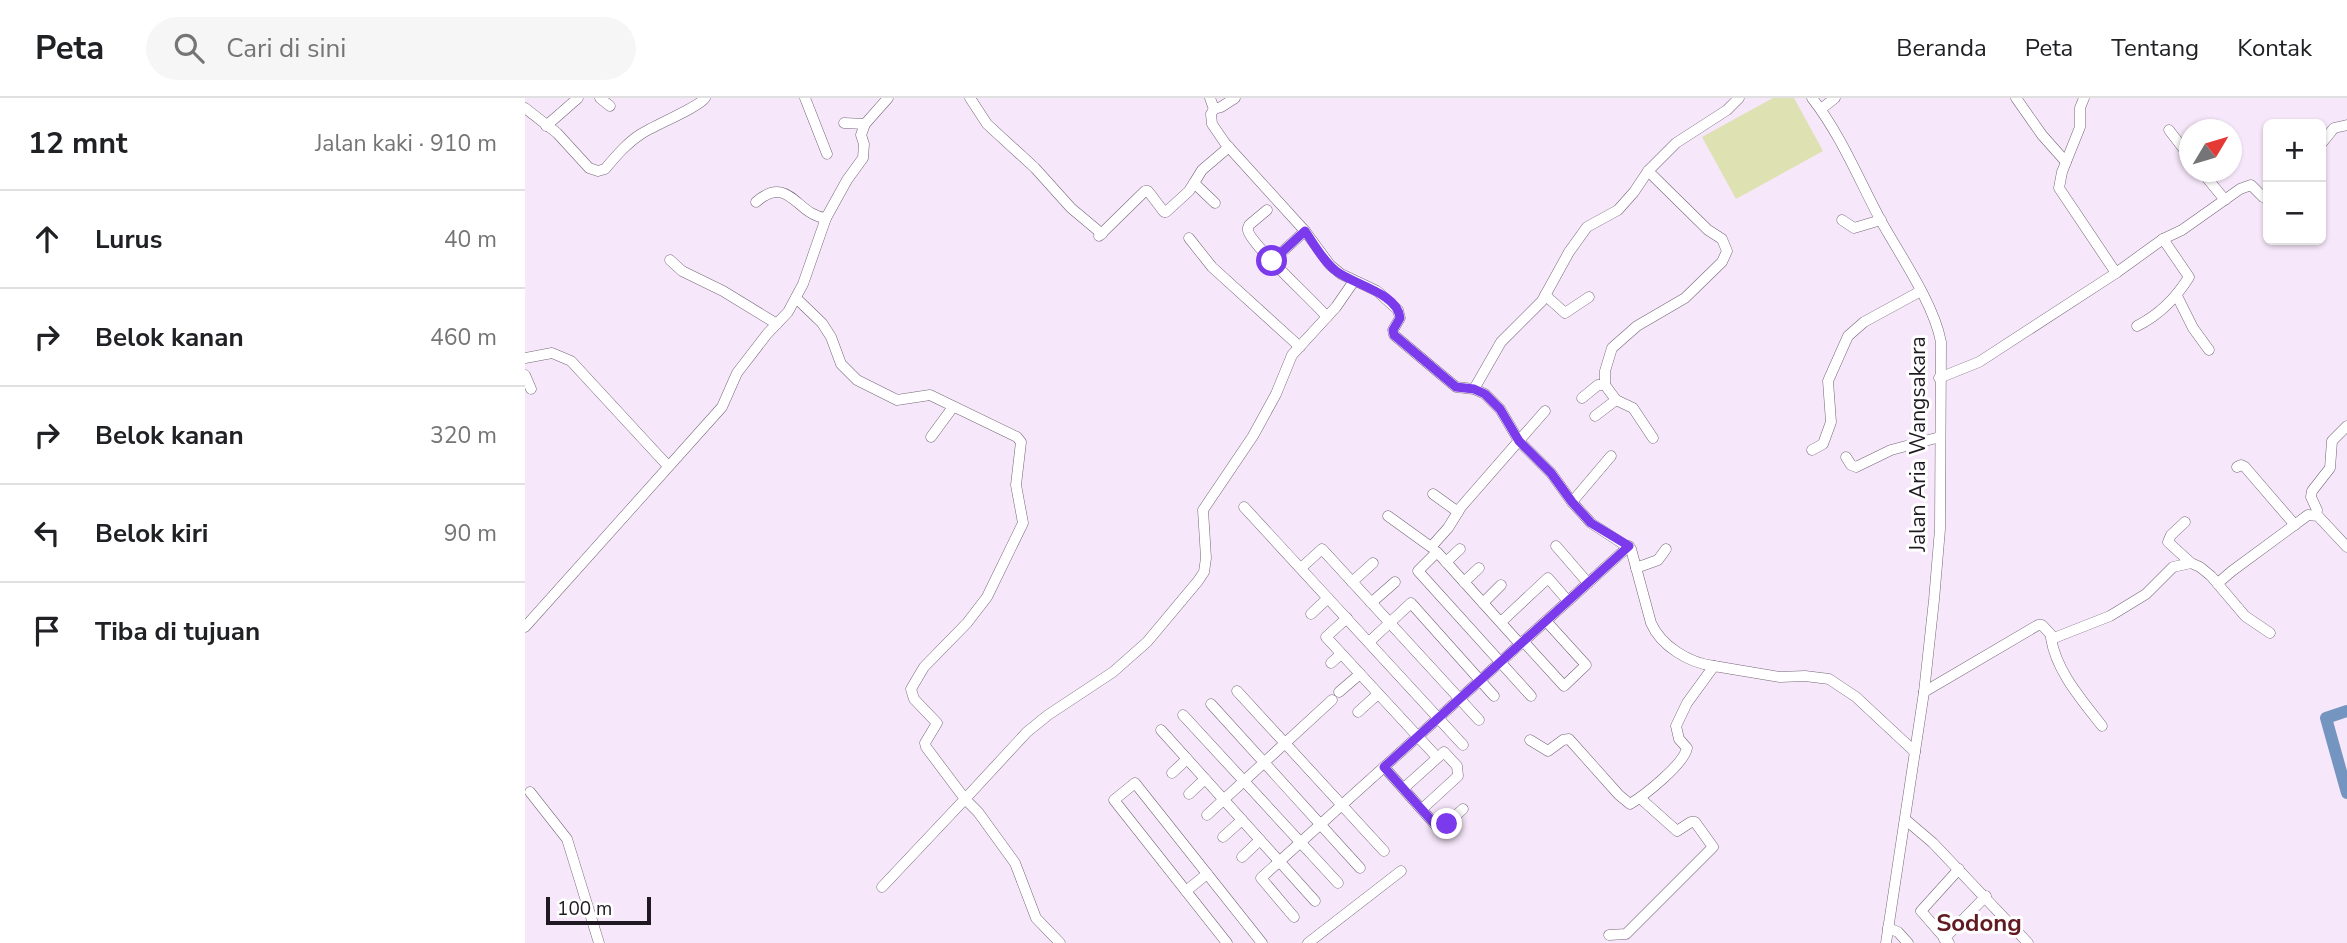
<!DOCTYPE html>
<html lang="id">
<head>
<meta charset="utf-8">
<style>
	body { margin:0; font-family:"Nunito Sans",sans-serif; background:#f6f6f6; color:#202124 }
	.controls { position:absolute; right:21px; top:21px; display:grid; overflow:hidden; border-radius:10px; box-shadow:0 2px 5px #0004 }
	.controls button { width:63px; height:63px; display:grid; place-items:center; padding:0; border:0; border-bottom:2px solid #e0e0e0; background:#fff; color:#202124; font:35px sans-serif }
	.compass { position:absolute; left:1654px; top:21px; width:63px; height:63px; border-radius:50%; background:#fff; box-shadow:0 2px 5px #0004; rotate:52deg }
	.scale { position:absolute; left:21px; bottom:18px; width:105px; box-sizing:border-box; padding-left:7px; border:4px solid #1f1a21; border-top:0; font-size:19px; line-height:24px; white-space:nowrap; color:#1f1a21; -webkit-text-stroke:5px #fff; paint-order:stroke }
	.stop { position:absolute; width:21px; height:21px; margin:-16px; border:5px solid #7c3aed; border-radius:50%; background:#fff }
	.stop.end { background:#7c3aed; border-color:#fff; box-shadow:0 2px 7px #0008 }
	.list { margin:0; padding:0; list-style:none }
	h2 { display:flex; justify-content:space-between; align-items:center; height:91px; margin:0; padding:0 28px; font-size:30px }
	h2 small { font-size:23px; font-weight:400; color:#757577 }
	.list li { display:grid; grid-template-columns:46px 1fr auto; gap:21px; align-items:center; box-sizing:border-box; height:98px; padding:0 28px; border-top:2px solid #e0e0e0 }
	.list b { display:block; font-size:26px; white-space:nowrap }
	.list em { font-size:23px; font-style:normal; color:#757577 }
	.icon { flex:none; width:38px; height:38px; fill:none; stroke:currentColor; stroke-width:2; stroke-linecap:round; stroke-linejoin:round }
	.map { position:relative; flex:none; width:1822px; height:845px; overflow:hidden }
	header { display:flex; align-items:center; gap:42px; box-sizing:border-box; height:98px; padding:0 35px; background:#fff; border-bottom:2px solid #e0e0e0 }
	header strong { font-size:33px }
	nav { display:flex; gap:38px; margin-inline-start:auto; font-size:24px }
	.search { width:490px; height:63px; background:#f6f6f6; display:flex; align-items:center; gap:18px; box-sizing:border-box; padding:0 24px; border-radius:38px; color:#757577; font-size:26px }
	main { display:flex }
	aside { flex:1; background:#fff }
	.map>svg:first-child { display:block }
	.green { fill:#dee1b2 }
	.lines { fill:none; stroke-linecap:round; stroke-linejoin:round }
	.river { stroke:#7595c1; stroke-width:12 }
	.minor-casing { stroke:#746777; stroke-width:11 }
	.minor { stroke:#fff; stroke-width:10 }
	.route { stroke:#7c3aed; stroke-width:9 }
	.labels { text-anchor:middle; stroke-width:6; stroke-linejoin:round; paint-order:stroke }
	.street-label { font-size:21px; fill:#1f1a21; stroke:#fff }
	.quarter-label { font-size:24px; font-weight:bold; fill:#611b20; stroke:#fff }
</style>
</head>
<body>
<header>
<strong>Peta</strong>
<div class="search"><svg class="icon" aria-label="search" viewBox="0 0 24 24"><circle cx="10" cy="10" r="6"/><path d="M15 15l6 6"/></svg>Cari di sini</div>
<nav><a>Beranda</a><a>Peta</a><a>Tentang</a><a>Kontak</a></nav>
</header>
<main>
<aside>
<h2>12 mnt<small>Jalan kaki · 910 m</small></h2>
<ul class="list">
<li><svg class="icon" aria-label="ahead" viewBox="0 0 24 24"><path d="M12 20V5M6 11l6-6 6 6"/></svg><div><b>Lurus</b></div><em>40 m</em></li>
<li><svg class="icon" aria-label="right" viewBox="0 0 24 24"><path d="M7 20v-9h11M14 6l5 5-5 5"/></svg><div><b>Belok kanan</b></div><em>460 m</em></li>
<li><svg class="icon" aria-label="right" viewBox="0 0 24 24"><path d="M7 20v-9h11M14 6l5 5-5 5"/></svg><div><b>Belok kanan</b></div><em>320 m</em></li>
<li><svg class="icon" aria-label="left" viewBox="0 0 24 24"><path d="M17 20v-9H6M10 6l-5 5 5 5"/></svg><div><b>Belok kiri</b></div><em>90 m</em></li>
<li><svg class="icon" aria-label="arrive" viewBox="0 0 24 24"><path d="M6 21V4h12l-3 4 3 4H6"/></svg><div><b>Tiba di tujuan</b></div></li>
</ul>
</aside>
<div class="map">
<svg width="1822" height="845" viewBox="0 0 1822 845">
	<rect width="100%" height="100%" fill="#f7e7fa"/>
	<polygon class="green" points="1248,0 1269,0 1298,53 1211,101 1177,39"/>
	<g class="lines">
		<polyline class="river" points="1822,613 1801,620 1822,695"/>
		<defs>
			<g id="minor">
				<polyline points="75,0 85,8"/>
				<polyline points="280,0 302,56"/>
				<polyline points="445,0 462,26 510,70 546,110 577,136"/>
				<polyline points="685,0 689,11 696,9 710,0"/>
				<path d="M1287,0c29,37 47,82 69,123 19,34 53,83 60,121l-1,187 -6,71 -10,92 -38,251"/>
				<polyline points="1491,0 1517,37 1541,64 1537,74 1534,90 1591,175"/>
				<path d="M0,10l32,25 32,35 9,3 7,-2c11,-13 22,-26 36,-35 14,-9 58,-27 64,-36"/>
				<path d="M689,11l-3,5 1,10 13,19 80,88 25,34 11,9 36,17 21,19 2,8 -7,12 1,5 62,52 18,2 11,5 15,15 19,32 32,32 21,29 19,21 40,26 20,74c10,23 38,40 63,43"/>
				<polyline points="1296,11 1310,0"/>
				<polyline points="319,25 340,26 363,0"/>
				<polyline points="21,28 53,0"/>
				<polyline points="1644,32 1664,58"/>
				<polyline points="1796,46 1809,30 1822,27"/>
				<polyline points="1541,64 1555,29 1555,10 1559,0"/>
				<polyline points="1123,73 1183,132 1197,141 1202,153 1197,164 1160,200 1112,228 1087,250 1080,273 1080,287 1091,302 1108,310 1128,340"/>
				<polyline points="1677,74 1700,102"/>
				<polyline points="669,85 677,72 704,49"/>
				<path d="M231,104c33,-29 41,14 70,16"/>
				<path d="M742,112l-18,15c0,2 -2,3 -1,5 1,13 67,72 79,87"/>
				<polyline points="1317,122 1329,130 1356,122"/>
				<polyline points="574,138 620,93 623,93 639,114 641,114 664,93 669,85 690,105"/>
				<polyline points="664,140 687,169 775,249"/>
				<polyline points="145,162 157,173 198,193 252,226"/>
				<polyline points="747,163 780,133"/>
				<polyline points="1020,197 1040,215 1064,199"/>
				<polyline points="1652,198 1668,230 1684,252"/>
				<polyline points="271,200 297,225 306,239 316,266 332,282 372,302 405,297 492,339 496,344 491,387 498,425 462,499 442,525 399,569 386,591 389,601 412,625 400,645 401,649 440,701 357,789"/>
				<path d="M1612,228c22,-11 39,-28 52,-49l-26,-38"/>
				<polyline points="0,260 27,255 46,263 143,368"/>
				<polyline points="0,277 6,291"/>
				<polyline points="1414,280 1454,264 1591,175 1638,141 1657,132 1715,91 1726,87 1738,99 1743,101"/>
				<polyline points="949,291 976,244 1017,203 1044,154 1062,129 1093,112 1109,94 1123,73 1151,45 1202,12 1214,0"/>
				<polyline points="1057,300 1073,287 1080,287"/>
				<polyline points="1070,318 1091,302"/>
				<polyline points="406,339 428,309"/>
				<polyline points="1287,352 1298,346 1306,324 1303,283 1323,238 1339,224 1394,194"/>
				<polyline points="1321,359 1326,367 1331,369 1366,352 1415,339"/>
				<polyline points="1712,369 1716,367 1720,369 1770,427"/>
				<polyline points="908,396 933,414"/>
				<polyline points="1047,404 1086,358"/>
				<polyline points="719,409 938,647"/>
				<polyline points="1791,417 1792,412 1786,399 1787,393 1805,370 1807,343 1822,328"/>
				<polyline points="863,418 906,449 923,430 936,409 1020,313"/>
				<polyline points="1660,424 1646,437 1643,444 1666,465"/>
				<polyline points="1031,448 1063,485"/>
				<polyline points="921,464 935,451"/>
				<polyline points="776,470 797,451 954,622"/>
				<polyline points="1111,470 1133,462 1141,451"/>
				<polyline points="827,484 848,465"/>
				<polyline points="939,484 954,470"/>
				<polyline points="1693,485 1707,473 1783,417 1793,418 1822,449"/>
				<polyline points="846,505 870,484"/>
				<polyline points="958,505 976,487"/>
				<polyline points="786,516 803,500"/>
				<polyline points="822,520 801,539 909,656"/>
				<polyline points="976,524 1023,480 1043,503"/>
				<polyline points="0,529 197,309 212,275 242,236 263,214 278,186 301,120 322,82 338,60 339,46 336,37 340,26"/>
				<path d="M1526,540c5,33 31,62 51,88"/>
				<polyline points="998,543 1039,588 1061,567 1021,523"/>
				<polyline points="844,544 886,505 969,598"/>
				<polyline points="995,546 912,454 893,473 1006,598"/>
				<polyline points="806,565 816,556"/>
				<polyline points="712,593 859,753"/>
				<polyline points="814,594 835,576"/>
				<polyline points="1399,594 1513,527 1517,527 1529,540 1585,518 1621,496 1648,469 1666,465 1675,469 1686,478 1720,518 1745,535"/>
				<polyline points="686,606 835,770"/>
				<polyline points="833,614 853,596"/>
				<polyline points="658,617 813,785"/>
				<polyline points="636,632 790,803"/>
				<path d="M1005,642l18,11 15,-11 6,-1 50,56 11,9c15,-9 54,-40 57,-56l-8,-9 -3,-13 11,-23 27,-37 66,11 25,-1 24,3 27,18 59,55"/>
				<polyline points="859,669 915,732 938,711"/>
				<polyline points="647,675 662,661"/>
				<polyline points="879,690 919,654 932,668 933,678 897,711"/>
				<polyline points="5,694 42,741 74,845"/>
				<polyline points="664,696 680,681"/>
				<polyline points="682,717 807,602"/>
				<polyline points="1381,722 1408,745 1503,845"/>
				<polyline points="698,739 717,722"/>
				<polyline points="717,759 735,742"/>
				<polyline points="661,793 682,776"/>
				<polyline points="769,819 736,780 1104,448"/>
				<polyline points="1363,830 1373,834 1383,845"/>
				<polyline points="1084,837 1101,836 1188,749 1170,724 1166,724 1152,733 1115,700"/>
				<polyline points="1419,841 1461,798"/>
				<polyline points="535,845 511,820 490,765 453,714 440,701 502,634 523,617 588,574 622,544 673,483 679,474 681,460 678,412 728,338 751,296 767,257 811,209 829,183"/>
				<polyline points="702,845 589,702 610,685 737,845"/>
				<polyline points="783,845 876,773"/>
				<polyline points="1424,845 1396,813 1434,771"/>
			</g>
		</defs>
		<use href="#minor" class="minor-casing"/>
		<use href="#minor" class="minor"/>
	</g>
	<g class="lines">
		<path class="route" d="M747,163l33,-30c9,13 18,30 31,40 16,13 62,22 64,47l-7,12 1,5 62,52 18,2 11,5 15,15 19,32 32,32 21,29 19,21 38,23 -245,221 56,63 7,-6"/>
	</g>
	<g class="labels">
		<g class="street-label">
			<text transform="translate(1393 346) rotate(-90)" y="7">Jalan Aria Wangsakara</text>
		</g>
		<g class="quarter-label">
			<text x="1454" y="833">Sodong</text>
		</g>
	</g>
</svg>
<div class="controls">
<button>+</button>
<button>−</button>
</div>
<svg class="compass" viewBox="-18 -18 36 36"><path d="M0-13l5 13h-10z" fill="#e53935"/><path d="M0 13l5-13h-10z" fill="#757577"/></svg>
<div class="scale">100 m</div>
<div class="stop" style="left:747px;top:163px"></div>
<div class="stop end" style="left:922px;top:726px"></div>
</div>
</main>
</body>
</html>
